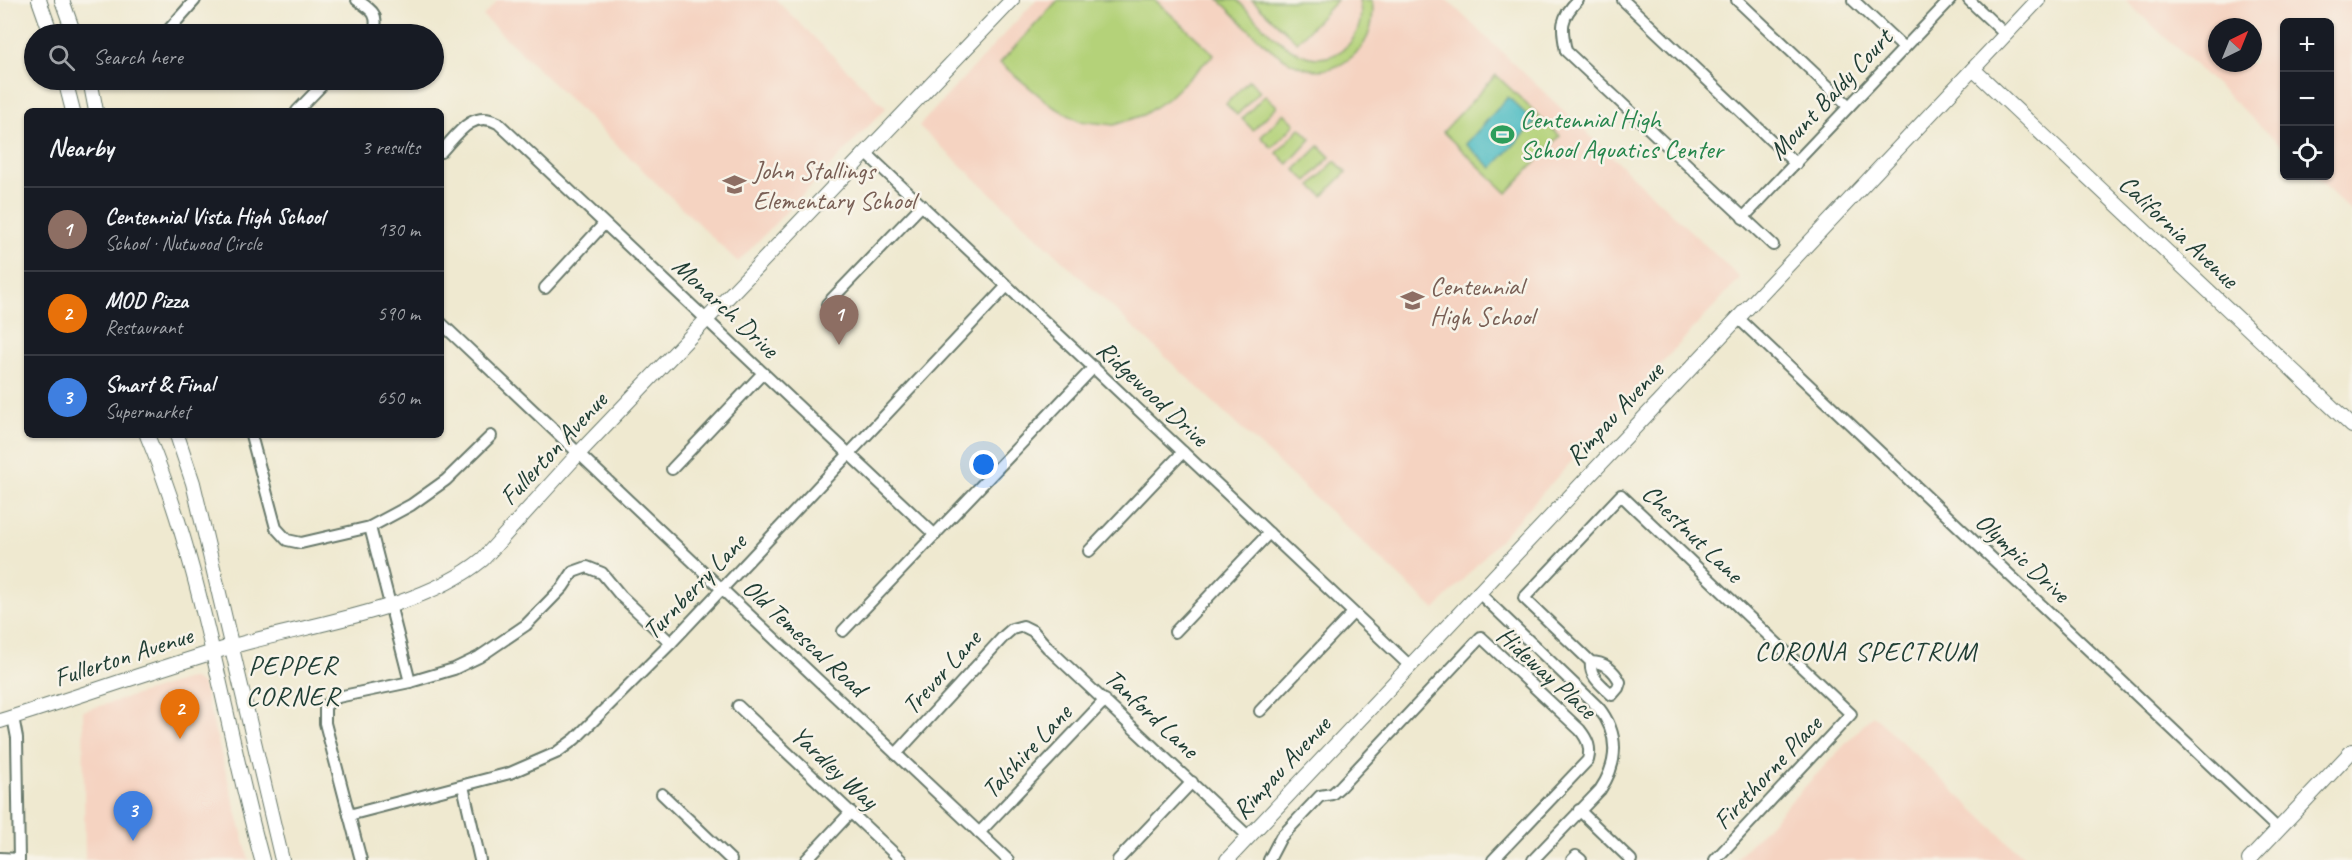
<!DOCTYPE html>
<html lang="en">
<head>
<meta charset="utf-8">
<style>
	body { margin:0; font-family:Caveat,sans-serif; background:#20242c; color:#f1f3f6 }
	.controls { position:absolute; right:18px; top:18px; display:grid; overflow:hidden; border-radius:9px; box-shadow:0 2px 4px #0004 }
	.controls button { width:54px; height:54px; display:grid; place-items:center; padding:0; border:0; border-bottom:2px solid #363941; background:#171b24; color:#f1f3f6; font:30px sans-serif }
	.compass { position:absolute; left:2208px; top:18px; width:54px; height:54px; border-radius:50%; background:#171b24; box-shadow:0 2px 4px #0004; rotate:43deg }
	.you { position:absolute; left:984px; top:465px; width:21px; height:21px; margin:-15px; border:4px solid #fff; border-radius:50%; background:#1a73e8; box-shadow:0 0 0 9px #1a73e833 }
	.badge { display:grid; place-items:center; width:39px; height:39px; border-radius:50%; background:#c8321e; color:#fff; font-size:20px; font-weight:700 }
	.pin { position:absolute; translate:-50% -50px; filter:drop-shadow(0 2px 3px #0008) }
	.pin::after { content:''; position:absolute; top:32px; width:21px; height:18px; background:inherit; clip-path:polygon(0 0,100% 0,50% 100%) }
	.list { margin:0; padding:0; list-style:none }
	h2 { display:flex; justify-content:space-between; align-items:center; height:78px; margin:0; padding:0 24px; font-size:26px }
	h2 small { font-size:20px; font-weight:400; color:#9ea1a6 }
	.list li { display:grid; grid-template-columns:39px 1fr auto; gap:18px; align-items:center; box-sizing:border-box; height:84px; padding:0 24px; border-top:2px solid #363941 }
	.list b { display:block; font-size:22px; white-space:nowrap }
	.list p { margin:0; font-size:20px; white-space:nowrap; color:#9ea1a6 }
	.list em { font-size:20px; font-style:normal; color:#9ea1a6 }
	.icon { flex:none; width:33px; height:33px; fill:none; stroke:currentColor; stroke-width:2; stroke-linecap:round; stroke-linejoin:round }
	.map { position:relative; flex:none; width:2352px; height:860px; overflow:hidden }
	.search { position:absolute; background:#171b24; box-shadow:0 2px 4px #0004; left:24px; top:24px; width:420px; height:66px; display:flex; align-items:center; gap:15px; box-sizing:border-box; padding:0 21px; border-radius:33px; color:#9ea1a6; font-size:22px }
	.panel { position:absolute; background:#171b24; box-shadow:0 2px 4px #0004; left:24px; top:108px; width:420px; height:330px; border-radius:9px }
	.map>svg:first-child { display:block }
	.built { fill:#f5d3c1; fill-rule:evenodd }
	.green { fill:#b4d279; stroke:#6a8856; stroke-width:1.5 }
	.water { fill:#4cbbc2; stroke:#367c7b; stroke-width:1.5 }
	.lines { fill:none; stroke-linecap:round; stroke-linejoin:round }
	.minor-casing { stroke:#68796b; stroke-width:14 }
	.major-casing { stroke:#68796b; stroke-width:16 }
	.minor { stroke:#fff; stroke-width:10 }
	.major { stroke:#fff; stroke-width:14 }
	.labels { text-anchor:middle; stroke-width:5; stroke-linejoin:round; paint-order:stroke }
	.street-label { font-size:26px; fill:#1f3d34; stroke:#f7f3e8 }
	.leisure-label { font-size:26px; fill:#27864d; stroke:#f7f3e8; text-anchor:start }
	.education-label { font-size:26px; fill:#785e54; stroke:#f7f3e8; text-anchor:start }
	.neighbourhood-label { font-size:27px; letter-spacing:1.5px; fill:#1f3d34; stroke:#f7f3e8 }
</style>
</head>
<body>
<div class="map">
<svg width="2352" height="860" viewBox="0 0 2352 860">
	<rect width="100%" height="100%" fill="#f7f3e8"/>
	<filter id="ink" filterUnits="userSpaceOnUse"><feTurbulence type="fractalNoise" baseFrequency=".0167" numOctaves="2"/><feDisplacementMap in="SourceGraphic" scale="12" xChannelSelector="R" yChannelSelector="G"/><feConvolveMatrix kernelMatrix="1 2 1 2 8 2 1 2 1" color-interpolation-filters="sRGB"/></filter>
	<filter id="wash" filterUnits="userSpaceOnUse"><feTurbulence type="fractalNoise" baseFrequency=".008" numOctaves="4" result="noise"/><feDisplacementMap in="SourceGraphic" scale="24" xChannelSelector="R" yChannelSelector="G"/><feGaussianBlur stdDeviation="1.35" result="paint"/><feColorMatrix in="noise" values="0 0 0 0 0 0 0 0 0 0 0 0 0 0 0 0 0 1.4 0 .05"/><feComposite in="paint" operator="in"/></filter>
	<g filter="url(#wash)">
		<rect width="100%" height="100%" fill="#efe9d0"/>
		<g class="built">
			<polygon points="498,0 776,0 886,108 738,262 483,16"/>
			<polygon points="1036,0 1447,0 1740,278 1435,610 919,126"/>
			<path d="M2125,0h227v212l-38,-36h16v-154h-46v126zM2217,27h36v36h-36z"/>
			<polygon points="192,678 203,685 249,860 85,860 83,711"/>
			<polygon points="1873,715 2027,860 1735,860"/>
		</g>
		<g class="green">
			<polygon points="1058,0 1155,0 1214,54 1167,99 1143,115 1114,125 1079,121 1052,106 1000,63"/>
			<path d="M1219,0h18c27,26 72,85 112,44 11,-12 14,-29 10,-44h13c3,20 -2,41 -18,55 -50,45 -100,-23 -135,-55z"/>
			<polygon points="1252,0 1337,0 1297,42"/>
			<polygon points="1496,75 1560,136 1507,193 1443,132"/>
			<polygon points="1249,80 1260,91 1237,115 1226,104"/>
			<polygon points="1265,95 1277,106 1253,130 1242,119"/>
			<polygon points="1284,113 1295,124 1272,148 1261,137"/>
			<polygon points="1300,128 1311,139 1288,164 1277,153"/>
			<polygon points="1319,146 1330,157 1307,181 1295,170"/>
			<polygon points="1335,161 1346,172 1323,196 1311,186"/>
		</g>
		<polygon class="water" points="1508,97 1535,123 1492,168 1466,144"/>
	</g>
	<g filter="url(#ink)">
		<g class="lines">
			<defs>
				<g id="minor">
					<path d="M357,0c16,11 22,14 17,34"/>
					<path d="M1578,0c-18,18 -17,27 -12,51l207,194"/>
					<polyline points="1623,0 1796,164"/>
					<polyline points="1737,0 1849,106"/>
					<polyline points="1853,0 1904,48"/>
					<polyline points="1969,0 2005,34"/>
					<polyline points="165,34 195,0"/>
					<polyline points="297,111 327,80"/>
					<path d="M441,152c16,-17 31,-43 57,-29l437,412"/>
					<polyline points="866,153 1409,665"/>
					<polyline points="1743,218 1950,0"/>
					<polyline points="545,288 604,224"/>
					<polyline points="827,304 922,205"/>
					<polyline points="1737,317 2278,829"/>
					<polyline points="441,323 1008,860"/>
					<polyline points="251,435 276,528 287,540 301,543 370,527 411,505 446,480 491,436"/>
					<polyline points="672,469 763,373"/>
					<polyline points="370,527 410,682"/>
					<polyline points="1089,551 1183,452"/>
					<path d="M1478,592l120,115c21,26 21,55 2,83l-67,70"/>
					<polyline points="843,631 1094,367"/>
					<polyline points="1175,632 1269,533"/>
					<path d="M1591,662c-2,15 11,23 21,33l6,-7 2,-6c-6,-12 -16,-20 -29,-20l-67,-64 97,-103 230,219 -136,146"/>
					<polyline points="738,706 901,860"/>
					<polyline points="1260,711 1353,613"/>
					<polyline points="13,717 17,738 19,860"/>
					<polyline points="896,754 1004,636 1012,629 1023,626 1033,631 1048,648 1249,837"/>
					<polyline points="463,786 480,860"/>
					<polyline points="662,794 731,860"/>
					<polyline points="1579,810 1631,860"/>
					<polyline points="349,815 510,773 556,753 575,739 671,643 1007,286"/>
					<polyline points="979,833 1105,700"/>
					<polyline points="0,858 19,859"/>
					<polyline points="361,860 325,723 325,706 338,697 410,682 454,669 479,657 526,625 563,587 573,572 587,567 602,573 621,596 671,643"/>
					<polyline points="806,860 851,812"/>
					<polyline points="1118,860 1192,782"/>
					<path d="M1269,860l12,-23 39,-41 12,-2 8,-7 141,-150 99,93c8,10 11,18 8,30l-95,100"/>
					<polyline points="1572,860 1576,856 1581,860"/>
				</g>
				<g id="major">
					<polyline points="39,0 51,34"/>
					<polyline points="62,0 74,34"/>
					<polyline points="1973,69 2352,426"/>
					<polyline points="65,80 73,111"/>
					<polyline points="90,80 96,111"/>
					<path d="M147,435c57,136 76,283 115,425"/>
					<polyline points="177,435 193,483 282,860"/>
					<path d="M0,721c77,-24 153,-51 230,-74 78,-23 190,-36 253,-88l96,-106 433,-453"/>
					<path d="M1227,860c271,-286 540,-574 811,-860"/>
					<polyline points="2249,860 2352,751"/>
				</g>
			</defs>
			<use href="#minor" class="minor-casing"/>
			<use href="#major" class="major-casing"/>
			<use href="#minor" class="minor"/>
			<use href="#major" class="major"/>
		</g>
	</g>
	<defs>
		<symbol id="stadium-bare" viewBox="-9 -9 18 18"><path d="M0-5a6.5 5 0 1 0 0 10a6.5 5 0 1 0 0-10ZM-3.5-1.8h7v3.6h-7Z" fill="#2e9e5b" stroke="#f7f3e8" stroke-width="2.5" paint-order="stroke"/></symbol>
		<symbol id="school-bare" viewBox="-9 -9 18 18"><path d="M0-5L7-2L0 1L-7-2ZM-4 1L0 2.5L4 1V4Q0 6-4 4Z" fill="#8d6e63" stroke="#f7f3e8" stroke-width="2.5" paint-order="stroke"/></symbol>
	</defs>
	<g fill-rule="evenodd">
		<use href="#stadium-bare" x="1486" y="118" width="33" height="33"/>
		<use href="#school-bare" x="718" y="168" width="33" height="33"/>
		<use href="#school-bare" x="1396" y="284" width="33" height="33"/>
	</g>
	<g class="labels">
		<g class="street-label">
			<text transform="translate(1830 94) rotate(-47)" y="9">Mount Baldy Court</text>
			<text transform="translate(2179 231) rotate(43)" y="9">California Avenue</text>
			<text transform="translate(726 307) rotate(43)" y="9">Monarch Drive</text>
			<text transform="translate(1153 393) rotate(43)" y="9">Ridgewood Drive</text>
			<text transform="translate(1614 413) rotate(-47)" y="9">Rimpau Avenue</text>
			<text transform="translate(553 448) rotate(-47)" y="9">Fullerton Avenue</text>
			<text transform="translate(1693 533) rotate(44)" y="9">Chestnut Lane</text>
			<text transform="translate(2023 557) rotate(43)" y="9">Olympic Drive</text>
			<text transform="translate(694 586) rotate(-46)" y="9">Turnberry Lane</text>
			<text transform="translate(805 637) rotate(43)" y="9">Old Temescal Road</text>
			<text transform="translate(123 656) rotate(-18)" y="9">Fullerton Avenue</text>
			<text transform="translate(941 672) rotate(-48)" y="9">Trevor Lane</text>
			<text transform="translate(1547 672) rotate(42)" y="9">Hideway Place</text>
			<text transform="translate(1152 713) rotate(43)" y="9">Tanford Lane</text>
			<text transform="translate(1026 751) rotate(-47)" y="9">Talshire Lane</text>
			<text transform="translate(835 767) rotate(43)" y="9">Yardley Way</text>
			<text transform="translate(1281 767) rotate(-47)" y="9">Rimpau Avenue</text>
			<text transform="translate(1767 772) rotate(-47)" y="9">Firethorne Place</text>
		</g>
		<g class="leisure-label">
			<text x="1520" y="128">Centennial High<tspan x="1520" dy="30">School Aquatics Center</tspan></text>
		</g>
		<g class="education-label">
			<text x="753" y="179">John Stallings<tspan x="753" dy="30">Elementary School</tspan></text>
			<text x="1430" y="295">Centennial<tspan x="1430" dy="30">High School</tspan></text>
		</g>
		<g class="neighbourhood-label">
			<text x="1866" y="660">CORONA SPECTRUM</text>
			<text x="293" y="674">PEPPER<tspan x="293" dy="31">CORNER</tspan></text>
		</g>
	</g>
</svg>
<div class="controls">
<button>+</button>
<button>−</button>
<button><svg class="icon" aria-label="locate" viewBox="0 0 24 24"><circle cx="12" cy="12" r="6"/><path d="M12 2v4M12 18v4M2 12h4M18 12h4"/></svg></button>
</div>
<svg class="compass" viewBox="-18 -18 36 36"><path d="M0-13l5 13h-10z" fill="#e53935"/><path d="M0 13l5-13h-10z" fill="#9ea1a6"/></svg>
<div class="you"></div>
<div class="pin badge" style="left:839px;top:345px;background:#8d6e63">1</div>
<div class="pin badge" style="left:180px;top:739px;background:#e8710a">2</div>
<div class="pin badge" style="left:133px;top:841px;background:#3f7fe0">3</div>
<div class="search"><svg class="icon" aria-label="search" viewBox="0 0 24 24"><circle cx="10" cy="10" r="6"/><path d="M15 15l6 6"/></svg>Search here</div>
<section class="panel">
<h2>Nearby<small>3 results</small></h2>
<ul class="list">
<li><span class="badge" style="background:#8d6e63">1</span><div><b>Centennial Vista High School</b><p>School · Nutwood Circle</p></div><em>130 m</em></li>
<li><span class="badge" style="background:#e8710a">2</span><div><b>MOD Pizza</b><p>Restaurant</p></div><em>590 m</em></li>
<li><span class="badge" style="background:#3f7fe0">3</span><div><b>Smart &amp; Final</b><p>Supermarket</p></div><em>650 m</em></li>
</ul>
</section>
</div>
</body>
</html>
